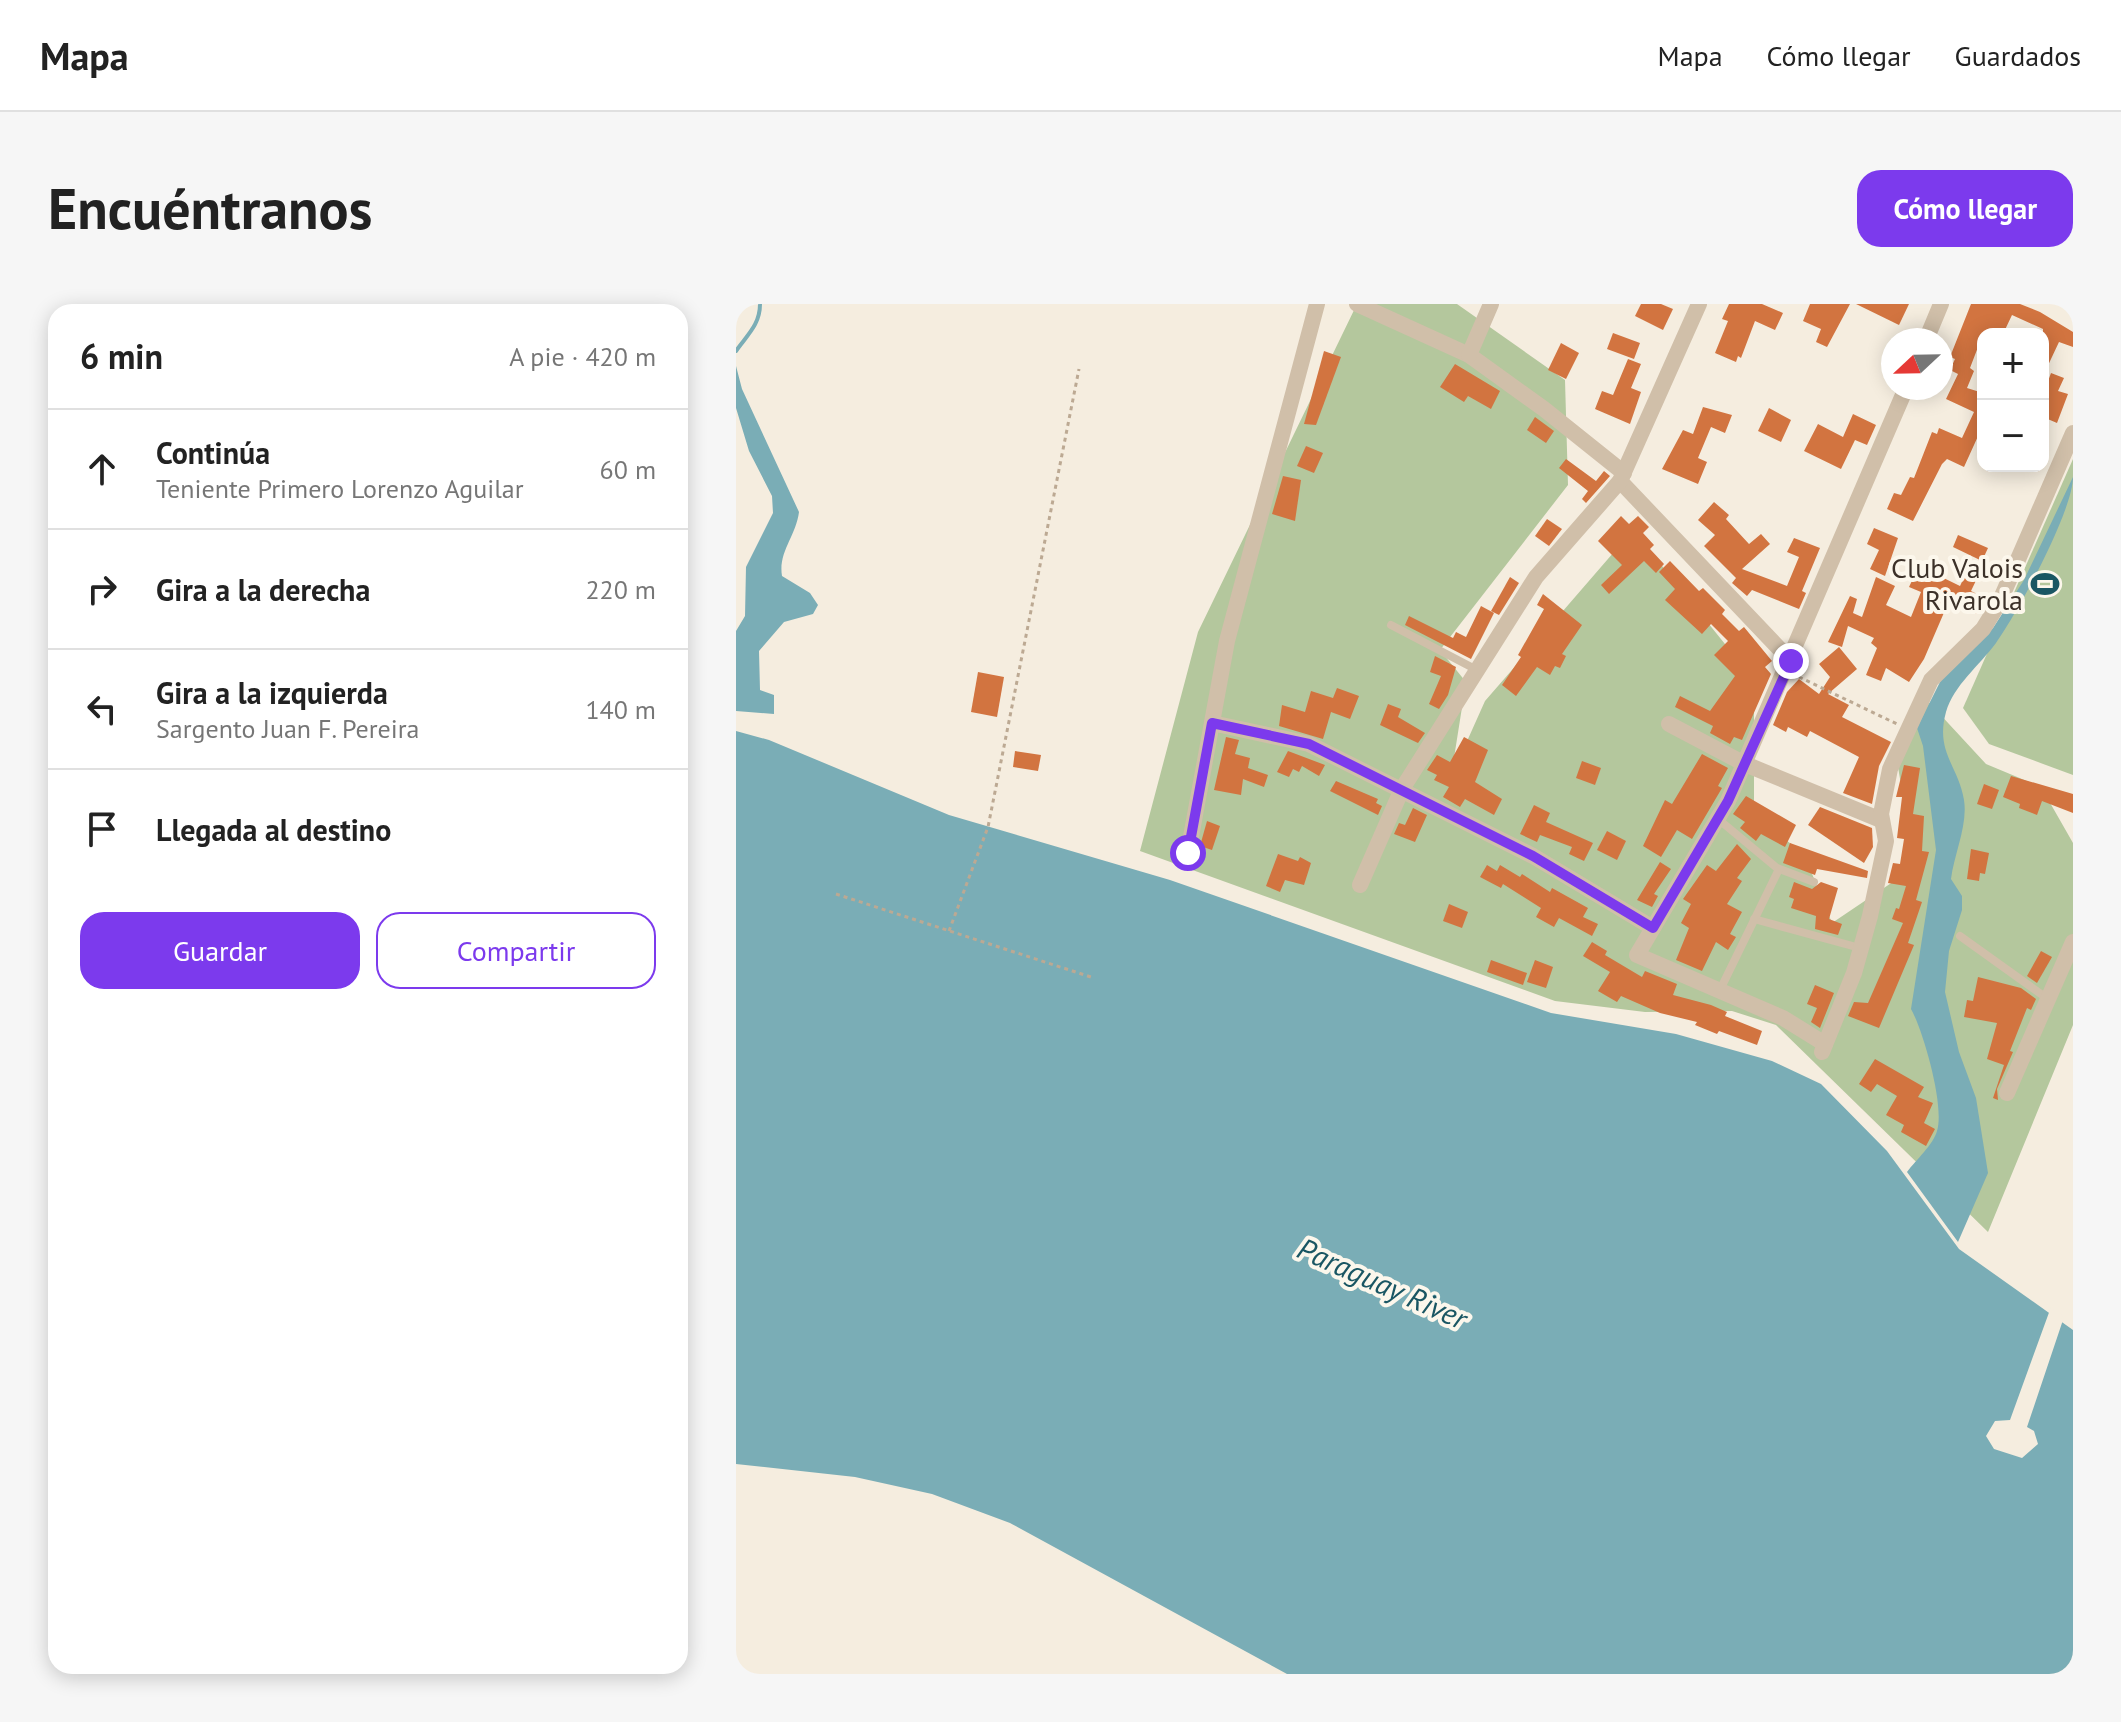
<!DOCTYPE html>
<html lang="es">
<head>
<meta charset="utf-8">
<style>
	body { margin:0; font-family:"PT Sans",sans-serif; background:#f6f6f6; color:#222 }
	.controls { position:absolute; right:24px; top:24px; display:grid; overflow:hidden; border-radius:16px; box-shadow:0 4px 20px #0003 }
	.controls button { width:72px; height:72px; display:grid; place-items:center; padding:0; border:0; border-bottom:2px solid #e0e0e0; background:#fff; color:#222; font:40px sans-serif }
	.compass { position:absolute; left:1145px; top:24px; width:72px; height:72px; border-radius:50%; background:#fff; box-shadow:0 4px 20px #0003; rotate:248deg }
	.stop { position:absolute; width:24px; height:24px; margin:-18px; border:6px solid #7c3aed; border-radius:50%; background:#fff }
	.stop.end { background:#7c3aed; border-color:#fff; box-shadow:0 2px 8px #0008 }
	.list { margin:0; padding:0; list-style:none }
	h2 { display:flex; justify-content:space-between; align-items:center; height:104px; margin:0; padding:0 32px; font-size:34px }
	h2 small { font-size:26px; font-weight:400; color:#767676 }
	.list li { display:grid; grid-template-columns:52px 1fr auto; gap:24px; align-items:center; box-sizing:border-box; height:120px; padding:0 32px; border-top:2px solid #e0e0e0 }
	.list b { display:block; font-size:30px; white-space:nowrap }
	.list p { margin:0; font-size:26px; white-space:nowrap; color:#767676 }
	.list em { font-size:26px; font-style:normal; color:#767676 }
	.actions { display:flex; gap:16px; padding:24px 32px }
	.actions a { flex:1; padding:18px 0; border:2px solid #7c3aed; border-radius:24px; text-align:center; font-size:28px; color:#7c3aed }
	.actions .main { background:#7c3aed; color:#fff }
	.icon { flex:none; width:44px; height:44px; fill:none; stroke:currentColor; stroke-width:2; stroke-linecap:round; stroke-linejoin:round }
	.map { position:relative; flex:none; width:1337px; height:1370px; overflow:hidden; border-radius:24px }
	header { display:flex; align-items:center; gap:48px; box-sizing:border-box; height:112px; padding:0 40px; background:#fff; border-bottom:2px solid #e0e0e0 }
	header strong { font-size:38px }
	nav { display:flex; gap:44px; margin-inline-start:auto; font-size:28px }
	.intro { display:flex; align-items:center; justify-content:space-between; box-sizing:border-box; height:192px; padding:0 48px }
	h1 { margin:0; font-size:56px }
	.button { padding:20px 36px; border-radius:24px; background:#7c3aed; color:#fff; font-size:28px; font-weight:700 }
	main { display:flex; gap:48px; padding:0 48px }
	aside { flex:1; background:#fff; border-radius:24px; box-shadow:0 4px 20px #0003 }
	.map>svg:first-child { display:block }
	.green { fill:#b4c79d }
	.water { fill:#7aadb6 }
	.pier { fill:#f5eddf }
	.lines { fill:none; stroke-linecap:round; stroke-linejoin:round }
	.stream { stroke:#7aadb6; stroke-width:4 }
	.building { fill:#d27440 }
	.path { stroke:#bca993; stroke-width:3; stroke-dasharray:4 4; stroke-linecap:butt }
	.lane { stroke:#d0bfa9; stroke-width:8 }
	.street { stroke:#d0bfa9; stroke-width:16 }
	.route { stroke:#7c3aed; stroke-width:10 }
	.labels { text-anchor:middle; stroke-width:8; stroke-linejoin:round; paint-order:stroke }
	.poi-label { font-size:28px; fill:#3c3129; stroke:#fcf7ec; text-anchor:end }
	.water-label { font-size:30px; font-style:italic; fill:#1a5663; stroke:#fcf7ec }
</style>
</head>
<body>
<header>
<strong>Mapa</strong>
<nav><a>Mapa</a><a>Cómo llegar</a><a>Guardados</a></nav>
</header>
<div class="intro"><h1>Encuéntranos</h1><a class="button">Cómo llegar</a></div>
<main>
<aside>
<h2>6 min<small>A pie · 420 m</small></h2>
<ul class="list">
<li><svg class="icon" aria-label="ahead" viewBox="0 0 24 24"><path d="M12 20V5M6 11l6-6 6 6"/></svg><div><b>Continúa</b><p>Teniente Primero Lorenzo Aguilar</p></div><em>60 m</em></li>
<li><svg class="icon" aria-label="right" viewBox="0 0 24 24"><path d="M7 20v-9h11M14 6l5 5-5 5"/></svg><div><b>Gira a la derecha</b></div><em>220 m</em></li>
<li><svg class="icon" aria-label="left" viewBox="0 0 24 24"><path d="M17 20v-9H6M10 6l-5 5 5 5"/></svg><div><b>Gira a la izquierda</b><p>Sargento Juan F. Pereira</p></div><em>140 m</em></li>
<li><svg class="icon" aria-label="arrive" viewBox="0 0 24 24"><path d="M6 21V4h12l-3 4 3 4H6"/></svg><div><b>Llegada al destino</b></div></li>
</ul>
<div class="actions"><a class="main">Guardar</a><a>Compartir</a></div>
</aside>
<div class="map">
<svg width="1337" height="1370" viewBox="0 0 1337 1370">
	<rect width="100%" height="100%" fill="#f5eddf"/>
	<g class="green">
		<polygon points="621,0 721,0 829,76 832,181 704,346 730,378 715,473 749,397 897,226 1018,376 1018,511 1068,550 1096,619 1179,563 1161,457 1188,393 1250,460 1305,483 1337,539 1337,721 1252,928 1040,721 996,707 909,708 819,697 404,547 462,328"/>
		<polygon points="1337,155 1337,471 1253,440 1227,404"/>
	</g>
	<g class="water">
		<path d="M0,62l6,23 57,123c-3,24 -21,40 -17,64l28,17 8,12 -5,9 -29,8 -25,29 1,39 14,5v19l-38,-3v-80l9,-15 1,-49 27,-54 -1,-17 -23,-45 -13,-43z"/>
		<path d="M1337,173c0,34 -56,137 -77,166 -17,23 -42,42 -50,69 -11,40 12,53 18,88 4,25 -10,54 -13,79l11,17v14l-13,41 -4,41 14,60 17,46 12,75 -30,69 -51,-70c9,-12 26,-27 30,-41 8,-25 -14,-101 -26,-122l25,-159 -13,-104 -6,-18 27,-54 49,-46 31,-48z"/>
		<polygon points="0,427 33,436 213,511 434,576 815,709 940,730 1036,757 1085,780 1151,847 1223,945 1337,1026 1337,1370 551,1370 274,1219 196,1190 119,1173 0,1160"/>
	</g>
	<polygon class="pier" points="1315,1003 1328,1013 1291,1123 1298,1127 1302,1140 1286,1154 1258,1145 1250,1132 1259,1117 1274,1116"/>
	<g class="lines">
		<path class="stream" d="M0,47c11,-16 24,-26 24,-47"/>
	</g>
	<g class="building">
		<polygon points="905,0 925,0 937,5 927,26 899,12"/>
		<polygon points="993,0 1026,0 1047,9 1039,26 1019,17 1005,54 1002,52 1000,58 979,49 992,17 986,15"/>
		<polygon points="1074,0 1114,0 1091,43 1080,38 1085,25 1067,17"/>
		<polygon points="1120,0 1173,0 1163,21"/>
		<polygon points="1235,0 1284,0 1304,8 1337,28 1337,43 1323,38 1307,72 1307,25 1276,11 1267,30 1247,30 1234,64 1238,67 1231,84 1247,89 1247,132 1243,130 1228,163 1211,155 1206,160 1177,217 1151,205 1158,189 1165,191 1174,173 1178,174 1196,128 1201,130 1203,124 1226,134 1238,108 1210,95 1222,70 1214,66 1219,55 1214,53"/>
		<polygon points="877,29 904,39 898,55 871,45"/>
		<polygon points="825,39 843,49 830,75 812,66"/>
		<polygon points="588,47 605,53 580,121 568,120"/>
		<polygon points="892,55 905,60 895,84 905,88 894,120 859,105 866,87 877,91"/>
		<polygon points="719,60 764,87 755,105 732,92 728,98 704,83"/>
		<polygon points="1315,69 1328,74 1322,87 1332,90 1321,119 1307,113 1307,91"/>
		<polygon points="967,103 996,111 989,129 975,123 962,154 971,158 962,180 926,165 947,126 957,130"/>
		<polygon points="1033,104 1055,116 1045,138 1022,127"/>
		<polygon points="1117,110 1140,121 1131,141 1119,136 1105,165 1068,147 1082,120 1107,133"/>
		<polygon points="799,113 818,127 810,139 791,126"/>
		<polygon points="570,142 587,149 578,169 561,162"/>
		<polygon points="830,155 860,177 868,167 874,172 850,199 846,195 852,187 823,164"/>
		<polygon points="547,172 565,176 559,217 536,210"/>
		<polygon points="978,198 993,211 990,215 1013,240 1025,230 1034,240 1006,265 1051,282 1063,253 1051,248 1058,234 1084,244 1066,287 1070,289 1063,305 1016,286 1011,292 996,279 1000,274 968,242 979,231 962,216"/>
		<polygon points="885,212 893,220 902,212 913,223 907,229 918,241 914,245 928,260 920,269 908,257 873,290 865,281 886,261 862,237"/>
		<polygon points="811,215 826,225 813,242 799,232"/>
		<polygon points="1138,224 1162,234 1149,272 1134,265 1143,246 1131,240"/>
		<polygon points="1222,231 1252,244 1246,257 1217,243"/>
		<polygon points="934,257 963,287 967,284 989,306 986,310 1003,327 1008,323 1036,357 1029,363 1035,370 1006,436 998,433 994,440 974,429 977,422 939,403 944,392 974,407 999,372 978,351 992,337 975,320 966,330 929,296 939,285 923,268"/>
		<polygon points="1234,261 1245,266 1235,287 1247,293 1240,310 1213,297 1188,355 1173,378 1150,364 1145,377 1130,371 1141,344 1135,339 1138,334 1112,322 1106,343 1092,338 1114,292 1121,295 1117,309 1126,313 1140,273 1159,282 1150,301 1175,313 1185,288 1173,283 1183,262 1224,282"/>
		<polygon points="774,273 783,279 763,311 755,307"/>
		<polygon points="807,290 846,321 826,350 830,352 824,364 819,362 814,371 801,363 780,392 766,381 785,353 782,351 808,305 801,301"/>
		<polygon points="745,302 758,309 735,355 669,321 673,312 717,334 720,328 730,333"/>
		<polygon points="1103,343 1121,365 1092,390 1113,401 1106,413 1155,438 1143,462 1136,500 1107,489 1123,453 1074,427 1071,433 1052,423 1050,428 1037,421 1051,388 1063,375 1083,390 1094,373 1083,360"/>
		<polygon points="699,352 720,363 712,391 703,405 693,400 705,372 694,368"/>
		<polygon points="242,368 268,373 261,413 235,408"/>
		<polygon points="601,384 623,392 614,415 595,408 587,435 543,422 546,401 569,408 575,387 597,394"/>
		<polygon points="652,400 665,405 662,413 689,429 682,439 644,421"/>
		<polygon points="490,433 503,436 499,450 514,454 512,464 532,471 528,483 507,475 505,491 478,486"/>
		<polygon points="728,433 752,446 739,478 766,495 758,511 729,495 724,503 707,493 713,483 698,476 701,471 691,466 701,451 714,458"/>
		<polygon points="279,447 305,451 302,467 277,463"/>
		<polygon points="552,447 589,461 583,472 566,462 563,468 557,465 553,473 541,468"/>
		<polygon points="966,450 992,464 982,482 986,484 956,535 941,526 925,553 907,542 929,496 936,500"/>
		<polygon points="846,457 865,464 859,481 840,474"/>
		<polygon points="1168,461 1184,464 1177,510 1188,512 1186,547 1193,548 1180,596 1186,598 1172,639 1178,641 1143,724 1112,712 1118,698 1132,699 1167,619 1156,615 1160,604 1163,605 1170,582 1152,579 1157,559 1164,560 1168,535 1161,534 1166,493 1160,493"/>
		<polygon points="1275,472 1337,490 1337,509 1306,497 1301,511 1283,504 1284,500 1267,493"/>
		<polygon points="600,477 642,495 640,499 646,502 642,511 594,487"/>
		<polygon points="1248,480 1263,486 1256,505 1241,500"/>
		<polygon points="1010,492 1060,521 1049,543 1025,530 1020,537 1004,524 1009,518 997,510"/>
		<polygon points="798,501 814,509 810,518 857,539 848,557 833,550 836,543 804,531 801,538 784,530"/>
		<polygon points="1084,503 1136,524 1137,543 1128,559 1072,521"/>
		<polygon points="677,504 691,511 679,538 658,530 663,519 669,521"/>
		<polygon points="471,517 484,522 476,546 464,542"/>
		<polygon points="871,527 890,537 881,556 861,546"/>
		<polygon points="1054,539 1132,567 1131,574 1081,565 1079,571 1047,559"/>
		<polygon points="1001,540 1015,555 1001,574 1006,577 991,600 1006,608 994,630 1000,633 992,646 980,638 966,667 940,656 953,624 945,619 955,600 947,595 971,561 980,567"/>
		<polygon points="1235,545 1253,549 1249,570 1244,569 1243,577 1231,575"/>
		<polygon points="542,550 562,557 564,553 575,559 568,581 549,576 544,588 530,582"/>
		<polygon points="924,558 935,565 918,590 922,592 916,603 901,596"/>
		<polygon points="751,561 761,567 764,561 784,573 786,570 814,588 816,584 852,604 847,613 862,620 856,632 823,614 818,623 800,613 805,604 767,580 765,584 744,573"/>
		<polygon points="1058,578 1076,585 1085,578 1102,584 1093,615 1106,620 1102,631 1079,625 1080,612 1055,604 1058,595 1053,593"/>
		<polygon points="713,600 732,608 726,624 707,617"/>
		<polygon points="856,638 871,647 869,651 906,673 909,667 941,680 937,691 975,701 991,708 989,712 1026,727 1021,741 983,727 981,730 959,721 961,718 924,709 885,692 881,698 862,687 874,668 847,652"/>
		<polygon points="1305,647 1316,653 1301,679 1291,672"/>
		<polygon points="755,656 791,669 787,681 751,668"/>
		<polygon points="799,656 817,663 810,684 791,678"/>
		<polygon points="1242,673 1285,684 1300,695 1295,706 1291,704 1274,747 1277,748 1261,785 1262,796 1257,794 1268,761 1251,755 1261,719 1228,713 1231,696 1237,697"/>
		<polygon points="1079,681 1098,689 1084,724 1075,718 1081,704 1071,700"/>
		<polygon points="1139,755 1188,783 1182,793 1197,799 1188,819 1199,825 1190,842 1165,828 1168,821 1150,811 1161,792 1141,780 1135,788 1123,780"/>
	</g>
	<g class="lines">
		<g class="path">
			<polyline points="1063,373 1161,420"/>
			<polyline points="100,590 358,674"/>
			<polyline points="213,627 252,523 343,65"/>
		</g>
		<g class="lane">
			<polyline points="655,321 741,366"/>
			<polyline points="982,515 1041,564 1078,578"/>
			<polyline points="1018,615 1124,644"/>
			<polyline points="1224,632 1312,695"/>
			<polyline points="984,686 1043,565"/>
		</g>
		<g class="street">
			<polyline points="621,0 733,51 808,105 888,169"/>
			<polyline points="1190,36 1205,0"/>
			<polyline points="733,51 755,0"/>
			<polyline points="884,177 1055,357"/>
			<polyline points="476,419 573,440 797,552 917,624"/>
			<polyline points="933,420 1009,460 1145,516"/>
			<polyline points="452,549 491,337 581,0"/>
			<polyline points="624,581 666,485 800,273 884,177 963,0"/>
			<polyline points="1089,740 1047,714 901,651 992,497 1170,84"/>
			<polyline points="1086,748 1118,669 1134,612 1150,537 1145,510 1154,465 1195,376 1247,325 1263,299 1337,129"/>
			<polyline points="1271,789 1337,638"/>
		</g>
	</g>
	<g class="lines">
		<polyline class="route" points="452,549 476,419 573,440 797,552 917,624 992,497 1055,357"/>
	</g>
	<defs>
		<symbol id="stadium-bare" viewBox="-9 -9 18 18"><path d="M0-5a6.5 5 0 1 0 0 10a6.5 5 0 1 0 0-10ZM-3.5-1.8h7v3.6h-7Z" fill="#1a5663" stroke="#fcf7ec" stroke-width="2.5" paint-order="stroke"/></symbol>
	</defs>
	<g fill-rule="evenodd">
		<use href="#stadium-bare" x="1289" y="260" width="40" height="40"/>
	</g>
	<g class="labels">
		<g class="poi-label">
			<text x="1287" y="274">Club Valois<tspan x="1287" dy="32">Rivarola</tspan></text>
		</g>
		<g class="water-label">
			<text transform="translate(646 980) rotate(24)" y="10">Paraguay River</text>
		</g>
	</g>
</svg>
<div class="controls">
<button>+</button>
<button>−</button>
</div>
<svg class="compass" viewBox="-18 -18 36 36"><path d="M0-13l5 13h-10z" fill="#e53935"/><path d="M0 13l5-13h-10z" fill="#767676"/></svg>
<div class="stop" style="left:452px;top:549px"></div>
<div class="stop end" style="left:1055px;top:357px"></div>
</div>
</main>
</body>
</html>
